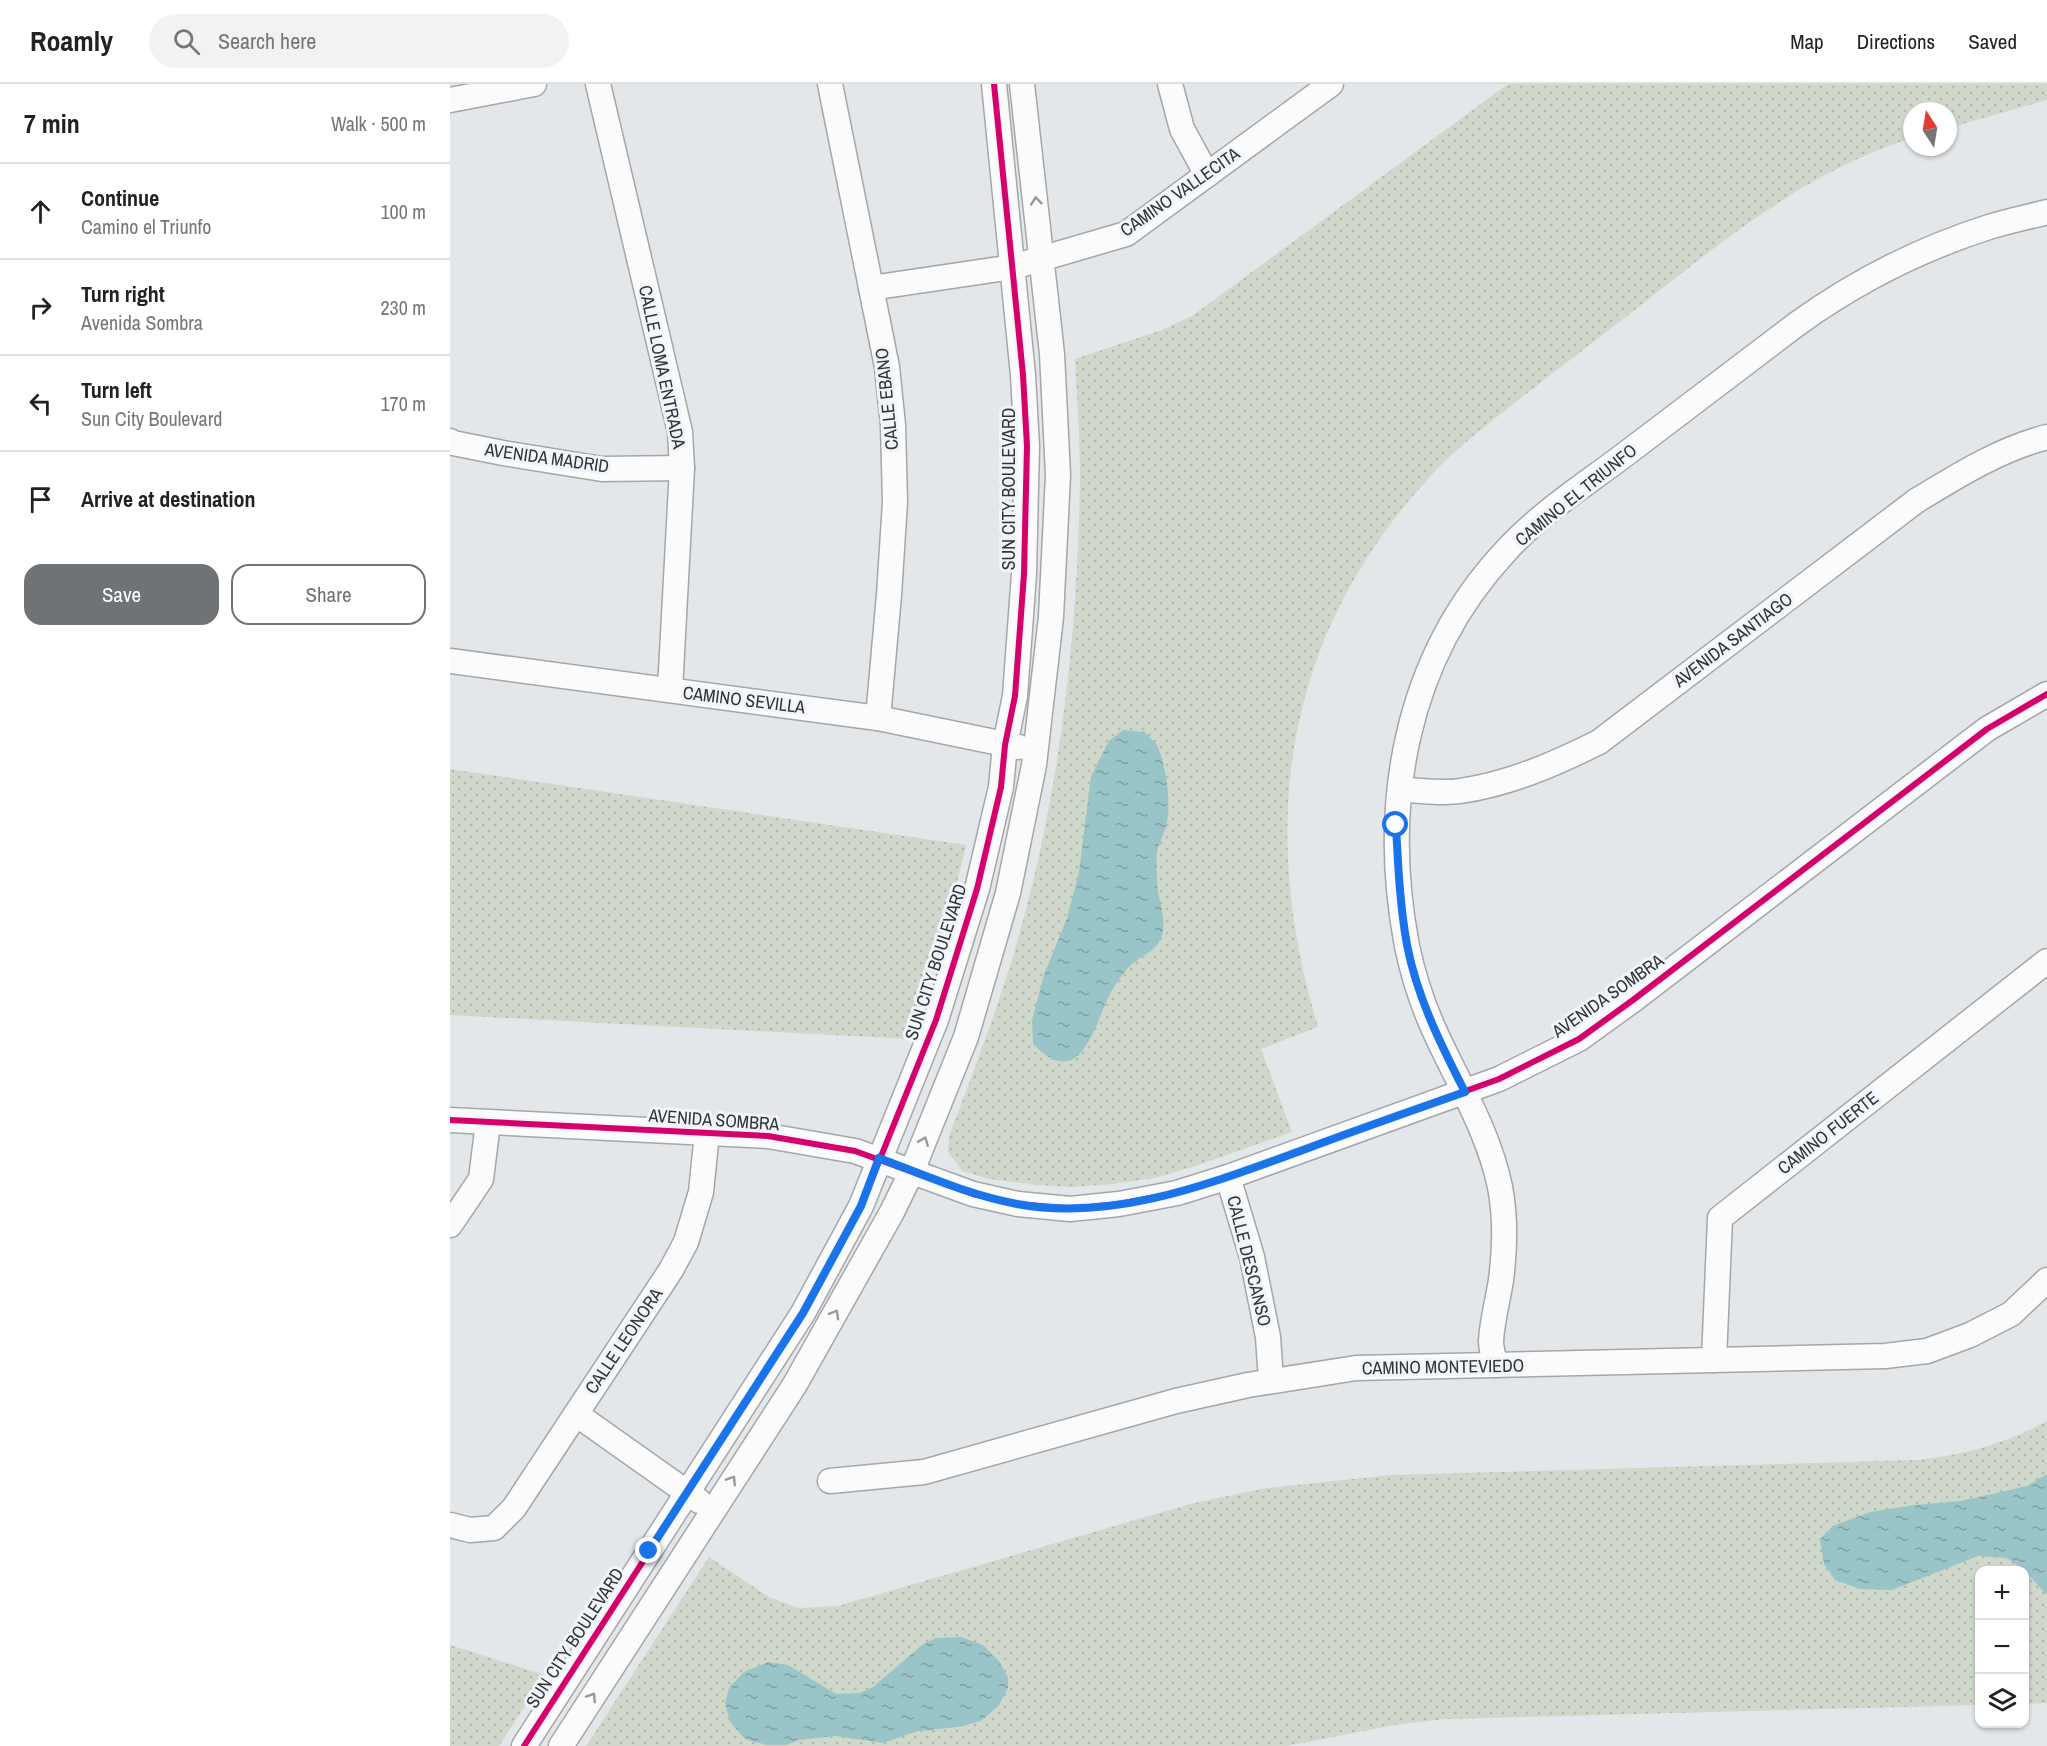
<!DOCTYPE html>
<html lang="en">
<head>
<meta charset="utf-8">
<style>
	body { margin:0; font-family:"Archivo Narrow",sans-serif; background:#f2f2f2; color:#222 }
	.controls { position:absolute; right:18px; bottom:18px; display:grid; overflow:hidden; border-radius:12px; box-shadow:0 2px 4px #0004 }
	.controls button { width:54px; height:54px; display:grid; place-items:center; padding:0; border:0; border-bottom:2px solid #e0e0e0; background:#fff; color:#222; font:30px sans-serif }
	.compass { position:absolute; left:1453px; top:18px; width:54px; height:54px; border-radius:50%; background:#fff; box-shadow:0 2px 4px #0004; rotate:348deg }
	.stop { position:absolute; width:18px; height:18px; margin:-14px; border:4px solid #1a73e8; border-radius:50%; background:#fff }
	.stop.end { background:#1a73e8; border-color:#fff; box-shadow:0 2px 6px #0008 }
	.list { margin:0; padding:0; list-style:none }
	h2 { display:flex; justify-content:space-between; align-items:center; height:78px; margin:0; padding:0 24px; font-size:26px }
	h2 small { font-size:20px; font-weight:400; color:#767676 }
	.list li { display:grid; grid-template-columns:39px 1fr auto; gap:18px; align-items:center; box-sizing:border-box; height:96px; padding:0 24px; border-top:2px solid #e0e0e0 }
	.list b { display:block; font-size:22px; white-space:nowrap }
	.list p { margin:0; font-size:20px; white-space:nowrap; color:#767676 }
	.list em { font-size:20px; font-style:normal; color:#767676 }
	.actions { display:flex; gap:12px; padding:18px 24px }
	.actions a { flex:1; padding:14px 0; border:2px solid #707375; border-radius:18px; text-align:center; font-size:21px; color:#707375 }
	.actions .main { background:#707375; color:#fff }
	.icon { flex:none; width:33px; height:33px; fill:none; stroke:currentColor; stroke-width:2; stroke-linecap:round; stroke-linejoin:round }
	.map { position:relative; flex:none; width:1597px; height:1662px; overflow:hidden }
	header { display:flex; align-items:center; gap:36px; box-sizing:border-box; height:84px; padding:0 30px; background:#fff; border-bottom:2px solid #e0e0e0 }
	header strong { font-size:28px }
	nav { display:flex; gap:33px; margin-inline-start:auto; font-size:21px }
	.search { width:420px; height:54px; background:#f2f2f2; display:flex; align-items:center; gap:15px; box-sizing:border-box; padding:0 21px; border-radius:33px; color:#767676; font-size:22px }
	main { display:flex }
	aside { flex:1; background:#fff }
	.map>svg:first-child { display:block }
	.grass { fill:url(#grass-dots) }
	.water { fill:url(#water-ripples) }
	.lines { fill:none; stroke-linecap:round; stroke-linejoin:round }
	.minor-casing { stroke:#a4a6a8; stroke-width:27 }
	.minor { stroke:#fbfbfc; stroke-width:24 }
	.cycleway-casing { stroke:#eff5fa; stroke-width:10 }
	.cycleway { stroke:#d6006c; stroke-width:6 }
	.oneway { stroke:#969899 }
	.route { stroke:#1a73e8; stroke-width:8 }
	.labels { text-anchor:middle; stroke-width:6; stroke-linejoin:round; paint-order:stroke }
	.street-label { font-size:18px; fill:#323436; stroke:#eff5fa }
</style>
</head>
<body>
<header>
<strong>Roamly</strong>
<div class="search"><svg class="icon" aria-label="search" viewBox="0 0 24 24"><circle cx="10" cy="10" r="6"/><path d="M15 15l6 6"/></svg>Search here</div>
<nav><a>Map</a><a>Directions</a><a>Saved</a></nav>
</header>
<main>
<aside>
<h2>7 min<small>Walk · 500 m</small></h2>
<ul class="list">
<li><svg class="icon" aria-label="ahead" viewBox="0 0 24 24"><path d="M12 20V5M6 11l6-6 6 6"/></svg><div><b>Continue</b><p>Camino el Triunfo</p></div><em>100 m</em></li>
<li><svg class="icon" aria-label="right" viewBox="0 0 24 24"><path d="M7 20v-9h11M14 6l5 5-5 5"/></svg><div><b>Turn right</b><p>Avenida Sombra</p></div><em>230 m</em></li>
<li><svg class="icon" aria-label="left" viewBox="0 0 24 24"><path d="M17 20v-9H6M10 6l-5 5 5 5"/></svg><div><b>Turn left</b><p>Sun City Boulevard</p></div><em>170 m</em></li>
<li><svg class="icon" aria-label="arrive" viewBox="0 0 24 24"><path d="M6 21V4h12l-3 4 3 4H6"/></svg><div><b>Arrive at destination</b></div></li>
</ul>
<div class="actions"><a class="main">Save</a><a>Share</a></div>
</aside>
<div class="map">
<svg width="1597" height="1662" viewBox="0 0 1597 1662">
	<defs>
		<pattern id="grass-dots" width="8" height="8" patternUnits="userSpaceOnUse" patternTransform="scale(1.5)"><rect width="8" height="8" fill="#cfd8ca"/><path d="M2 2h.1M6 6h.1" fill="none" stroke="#b2baae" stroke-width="1.8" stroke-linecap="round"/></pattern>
		<pattern id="water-ripples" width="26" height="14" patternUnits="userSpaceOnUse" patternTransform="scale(1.5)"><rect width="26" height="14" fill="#99c5c8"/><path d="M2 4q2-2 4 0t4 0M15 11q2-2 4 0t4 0" fill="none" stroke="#7da1a3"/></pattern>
	</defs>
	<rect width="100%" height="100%" fill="#e4e7ea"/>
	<g class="grass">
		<path d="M1058,0h539v16l-99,28v-17h-36v27c-107,33 -194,107 -281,175 -38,29 -75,58 -113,87 -26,21 -54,42 -77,65 -155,160 -186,353 -123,562l-57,22 31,83 -99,35 -39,11 -41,6 -41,3 -34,-2 -49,-6 -27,-8 -14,-19 1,-16c23,-60 45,-118 64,-180 46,-154 65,-318 67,-479 0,-39 -3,-79 -5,-118l87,-29 30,-14z"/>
		<path d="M0,685l516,76c-15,66 -35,130 -57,194l-459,-24z"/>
		<path d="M1597,1337v282l-22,1 -1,-134h-44l-1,135 -533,14 -52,6 -107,21h-701l123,-189 60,40 29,11 40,-2 356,-103 73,-15 124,-13 526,-15c47,-5 88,-16 130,-39z"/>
		<polygon points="0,1561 95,1591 49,1662 0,1662"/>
	</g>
	<g class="water">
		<path d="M673,646l21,2c4,4 10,9 13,13 9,19 14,57 10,77 -2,11 -8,20 -10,31 -1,9 0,19 0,27 0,19 10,36 5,55 -4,16 -21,20 -32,31 -5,5 -10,12 -14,18 -20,26 -30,115 -83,60l-1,-24 12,-45 23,-57 12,-46 12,-96 18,-35z"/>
		<polygon points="1597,1390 1597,1511 1574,1486 1557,1474 1528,1472 1442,1506 1410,1505 1385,1496 1374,1480 1370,1455 1383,1442 1420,1428 1464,1421 1511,1417 1577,1402"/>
		<polygon points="511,1553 533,1561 549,1577 558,1593 558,1604 549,1621 531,1637 508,1643 468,1647 433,1659 386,1652 349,1656 336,1661 317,1661 295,1655 280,1638 275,1619 279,1604 294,1588 318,1578 338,1581 386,1610 410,1609 423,1603 472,1561 486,1554"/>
	</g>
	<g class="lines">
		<defs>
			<g id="minor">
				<polyline points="148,0 230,348 232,384 220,606"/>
				<polyline points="380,0 437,283 443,341 445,418 439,511 428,634"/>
				<polyline points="720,0 732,45 757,91"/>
				<polyline points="0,16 84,0"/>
				<polyline points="421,204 563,183 676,150 881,0"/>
				<polyline points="0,357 3,359 53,369 152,385 232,384"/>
				<polyline points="0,577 428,634 569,663"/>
				<path d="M950,706c19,0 41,4 60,1 49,-7 95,-27 139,-49l317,-241c41,-25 84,-52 131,-64"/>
				<polyline points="0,1036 318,1052 405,1067 523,1110 568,1120 620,1125 669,1120 727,1109 778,1093 1049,995 1129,955 1183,916 1537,645 1597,610"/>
				<polyline points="778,1093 802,1173 818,1253 821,1297"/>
				<polyline points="0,1141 31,1095 38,1039"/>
				<polyline points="1264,1276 1270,1134 1597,877"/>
				<path d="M1045,1281c-1,-8 -4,-16 -4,-24 1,-20 7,-41 10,-61 4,-31 5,-62 -1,-93 -11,-54 -41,-103 -64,-153 -13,-28 -23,-59 -29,-88 -27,-141 -2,-286 97,-393 33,-37 76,-65 115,-94 59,-45 118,-90 178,-135 58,-42 123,-75 192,-97 19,-6 39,-10 58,-15"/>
				<polyline points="126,1330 249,1417"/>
				<polyline points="380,1397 474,1388 726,1317 798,1301 906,1284 1435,1272 1477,1267 1520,1251 1561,1230 1597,1196"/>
				<polyline points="0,1441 20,1446 44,1444 64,1424 221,1186 236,1158 251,1108 257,1049"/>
				<polyline points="74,1662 353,1229 411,1122 486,936 527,805 551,703 555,661 565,612 574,490 577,362 573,291 544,0"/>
				<polyline points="111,1662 344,1302 442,1128 462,1087 516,953 558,809 584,681 601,533 608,391 602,270 572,0"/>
			</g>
		</defs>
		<use href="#minor" class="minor-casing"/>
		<use href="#minor" class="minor"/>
		<defs>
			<g id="cycleway">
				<polyline points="0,1036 318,1052 405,1067 523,1110 568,1120 620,1125 669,1120 727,1109 778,1093 1049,995 1129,955 1183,916 1537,645 1597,610"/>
				<polyline points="74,1662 353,1229 411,1122 486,936 527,805 551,703 555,661 565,612 574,490 577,362 573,291 544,0"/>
			</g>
		</defs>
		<use href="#cycleway" class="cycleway-casing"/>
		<use href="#cycleway" class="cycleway"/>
	</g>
	<defs><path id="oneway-chevron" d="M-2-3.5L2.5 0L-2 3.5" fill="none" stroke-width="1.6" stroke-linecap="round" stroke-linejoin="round" transform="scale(1.5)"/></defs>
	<g class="oneway">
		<use href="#oneway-chevron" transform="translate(586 117) rotate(-96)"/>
		<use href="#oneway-chevron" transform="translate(474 1057) rotate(-68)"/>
		<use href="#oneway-chevron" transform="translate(385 1230) rotate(-60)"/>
		<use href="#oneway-chevron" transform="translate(282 1396) rotate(-57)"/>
		<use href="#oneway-chevron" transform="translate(142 1613) rotate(-57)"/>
	</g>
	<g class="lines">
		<path class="route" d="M199,1467l154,-238 58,-107 18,-48c45,17 90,37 138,46 98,18 195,-21 286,-54 53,-20 108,-39 162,-58 -24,-47 -48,-95 -58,-147 -7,-39 -9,-80 -11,-120"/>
	</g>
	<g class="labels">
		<g class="street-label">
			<text transform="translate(730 108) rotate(-35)" y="6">CAMINO VALLECITA</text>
			<text transform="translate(212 283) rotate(78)" y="6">CALLE LOMA ENTRADA</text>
			<text transform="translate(437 315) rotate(-96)" y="6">CALLE EBANO</text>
			<text transform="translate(97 374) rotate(8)" y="6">AVENIDA MADRID</text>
			<text transform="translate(559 405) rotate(-90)" y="6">SUN CITY BOULEVARD</text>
			<text transform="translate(1126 411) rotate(-39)" y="6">CAMINO EL TRIUNFO</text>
			<text transform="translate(1283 556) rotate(-37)" y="6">AVENIDA SANTIAGO</text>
			<text transform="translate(294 616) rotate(7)" y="6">CAMINO SEVILLA</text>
			<text transform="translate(486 878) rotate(-72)" y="6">SUN CITY BOULEVARD</text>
			<text transform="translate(1158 912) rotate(-35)" y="6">AVENIDA SOMBRA</text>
			<text transform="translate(264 1036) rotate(4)" y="6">AVENIDA SOMBRA</text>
			<text transform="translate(1378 1049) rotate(-38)" y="6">CAMINO FUERTE</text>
			<text transform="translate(799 1177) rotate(76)" y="6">CALLE DESCANSO</text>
			<text transform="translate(174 1257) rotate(-56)" y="6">CALLE LEONORA</text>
			<text transform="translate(993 1283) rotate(-1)" y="6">CAMINO MONTEVIEDO</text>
			<text transform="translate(125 1554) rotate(-57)" y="6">SUN CITY BOULEVARD</text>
		</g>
	</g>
</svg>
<div class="controls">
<button>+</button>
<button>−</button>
<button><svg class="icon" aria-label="layers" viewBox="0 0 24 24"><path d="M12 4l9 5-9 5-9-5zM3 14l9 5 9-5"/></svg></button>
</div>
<svg class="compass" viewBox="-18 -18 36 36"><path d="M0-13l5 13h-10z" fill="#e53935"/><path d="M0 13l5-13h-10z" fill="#767676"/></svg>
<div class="stop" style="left:946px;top:741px"></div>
<div class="stop end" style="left:199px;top:1467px"></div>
</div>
</main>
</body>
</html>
